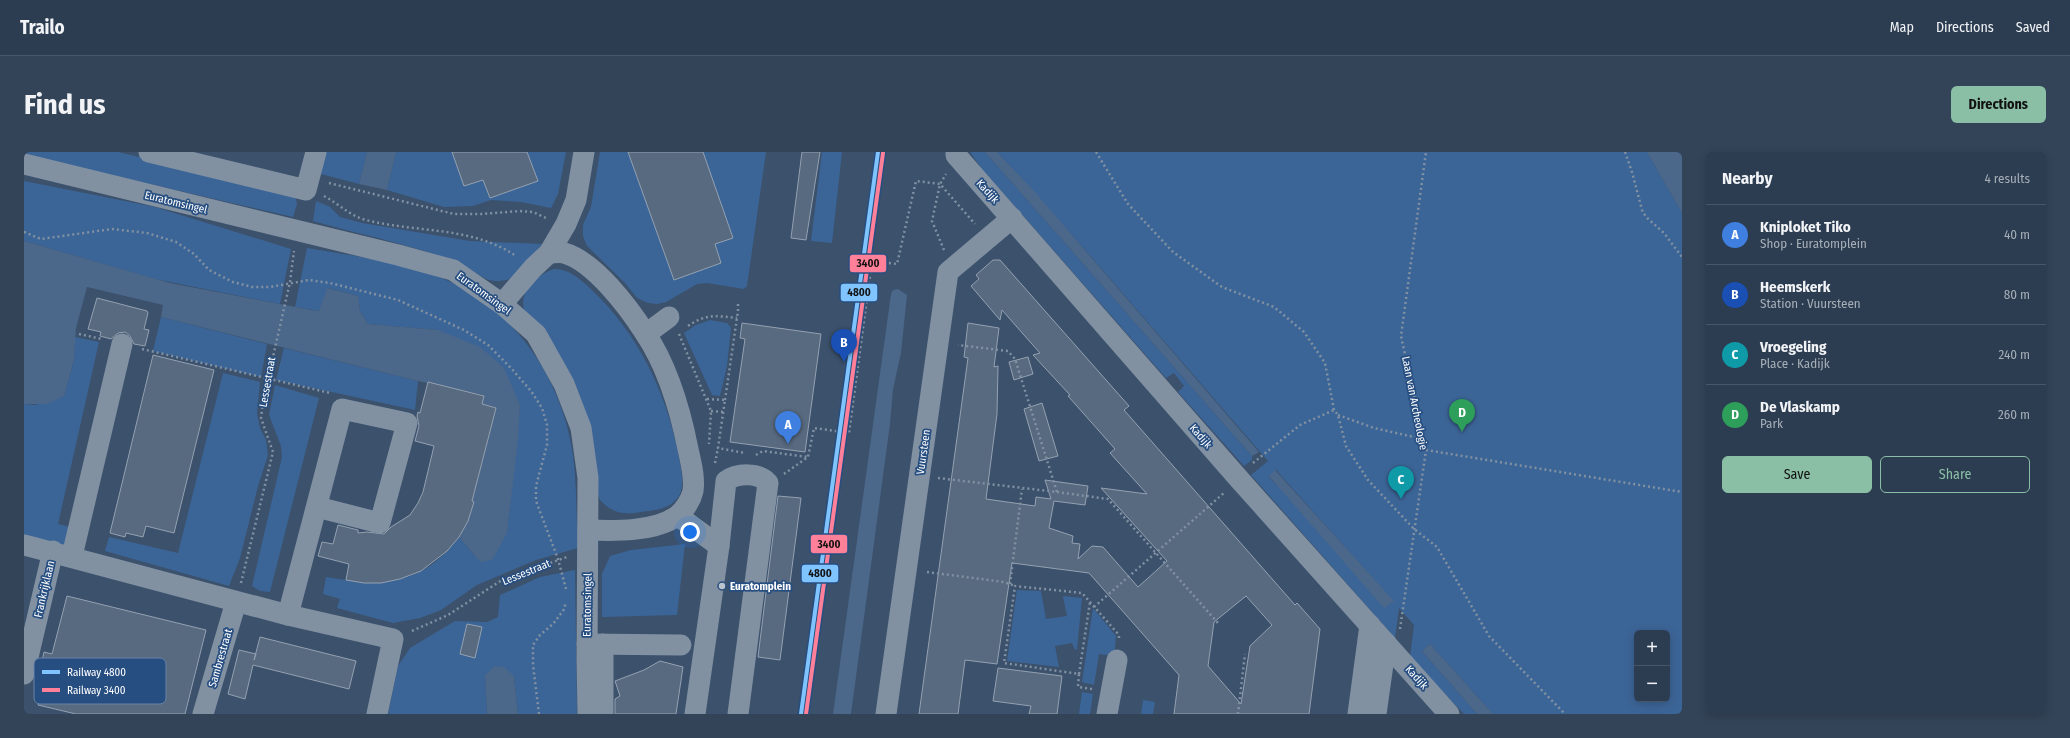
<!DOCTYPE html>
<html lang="en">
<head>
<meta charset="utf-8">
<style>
	body { margin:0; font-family:"Fira Sans Condensed",sans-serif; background:#344458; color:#f1f3f6 }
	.controls { position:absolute; right:12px; bottom:12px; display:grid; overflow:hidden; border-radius:6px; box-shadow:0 2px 10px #0003 }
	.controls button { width:36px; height:36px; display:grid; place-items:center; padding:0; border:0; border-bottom:1px solid #485668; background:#2c3d51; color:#f1f3f6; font:20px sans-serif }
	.you { position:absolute; left:666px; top:380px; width:14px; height:14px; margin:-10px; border:3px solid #fff; border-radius:50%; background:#1a73e8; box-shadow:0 0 0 6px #1a73e833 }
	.badge { display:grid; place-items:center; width:26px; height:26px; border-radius:50%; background:#8abfa5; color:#fff; font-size:13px; font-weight:700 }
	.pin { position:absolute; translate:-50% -33px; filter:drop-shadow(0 1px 2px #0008) }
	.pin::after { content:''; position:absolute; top:21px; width:14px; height:12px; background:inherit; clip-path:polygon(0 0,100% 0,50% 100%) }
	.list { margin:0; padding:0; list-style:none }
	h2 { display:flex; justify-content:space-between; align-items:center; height:52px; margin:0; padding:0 16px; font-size:17px }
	h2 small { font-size:13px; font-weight:400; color:#a6aeb7 }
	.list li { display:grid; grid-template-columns:26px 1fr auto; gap:12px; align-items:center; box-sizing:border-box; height:60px; padding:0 16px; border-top:1px solid #485668 }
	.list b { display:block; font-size:15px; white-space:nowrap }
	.list p { margin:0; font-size:13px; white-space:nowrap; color:#a6aeb7 }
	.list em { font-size:13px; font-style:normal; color:#a6aeb7 }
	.actions { display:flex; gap:8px; padding:12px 16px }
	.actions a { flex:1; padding:9px 0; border:1px solid #8abfa5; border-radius:6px; text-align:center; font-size:14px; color:#8abfa5 }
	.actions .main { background:#8abfa5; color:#111 }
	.map { position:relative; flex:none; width:1658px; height:562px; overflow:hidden; border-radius:6px }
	header { display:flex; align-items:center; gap:24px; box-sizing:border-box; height:56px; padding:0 20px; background:#2c3d51; border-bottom:1px solid #485668 }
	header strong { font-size:19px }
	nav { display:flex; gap:22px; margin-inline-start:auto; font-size:14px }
	.intro { display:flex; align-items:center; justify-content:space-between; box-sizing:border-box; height:96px; padding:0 24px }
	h1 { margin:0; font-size:28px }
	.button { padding:10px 18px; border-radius:6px; background:#8abfa5; color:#111; font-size:14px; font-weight:700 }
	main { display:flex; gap:24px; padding:0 24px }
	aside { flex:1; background:#2c3d51; border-radius:6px; box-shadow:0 2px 10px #0003 }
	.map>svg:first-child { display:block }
	.green { fill:#3c6597; fill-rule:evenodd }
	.water { fill:#4b678a }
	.building { fill:#586a7f; stroke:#94a1b1; fill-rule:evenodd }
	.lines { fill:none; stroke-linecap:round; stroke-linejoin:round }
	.path { stroke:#8191a2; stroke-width:2.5; stroke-dasharray:2 3; stroke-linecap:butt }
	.minor { stroke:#8191a2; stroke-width:21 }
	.rail-1-casing { stroke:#274e80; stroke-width:7 }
	.rail-2-casing { stroke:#274e80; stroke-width:7 }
	.rail-1 { stroke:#80c4ff; stroke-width:4 }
	.rail-2 { stroke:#ff8098; stroke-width:4 }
	.poi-dot { fill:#bac2cc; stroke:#274e80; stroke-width:1.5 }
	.labels { text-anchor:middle; stroke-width:3.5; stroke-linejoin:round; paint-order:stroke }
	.street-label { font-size:11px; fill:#fff; stroke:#274e80 }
	.poi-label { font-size:11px; font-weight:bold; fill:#fff; stroke:#274e80; text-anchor:start }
	.key { fill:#274e80; stroke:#6883a6; stroke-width:1 }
	.key-label { font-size:11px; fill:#fff }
	.line-badge { stroke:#274e80; stroke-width:1.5 }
	.pale-badge-label { font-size:11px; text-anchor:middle; font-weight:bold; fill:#111 }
</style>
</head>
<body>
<header>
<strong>Trailo</strong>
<nav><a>Map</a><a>Directions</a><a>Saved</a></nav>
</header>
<div class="intro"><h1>Find us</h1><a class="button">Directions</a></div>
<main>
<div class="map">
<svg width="1658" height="562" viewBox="0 0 1658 562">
	<rect width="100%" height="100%" fill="#3b516c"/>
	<g class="green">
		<polygon points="0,0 94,0 265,40 271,43 273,52 269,65 0,3"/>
		<polygon points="298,0 343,0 335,32 293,21"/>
		<polygon points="372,0 542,0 534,42 527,56 497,50 467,48 449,54 420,55 363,38"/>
		<polygon points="576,0 742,0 723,134 720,137 683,131 673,132 642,150 633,152 624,151 613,146 601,131 563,94 559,84 559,73 567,55"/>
		<polygon points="798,0 818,0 808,91 787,89"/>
		<polygon points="946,0 961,0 1228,304 1228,308 1220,314 1154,240 1160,234 1150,221 1142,226 958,17"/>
		<path d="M973,0h650l35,61v501h-189l-63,-70 -8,7 55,63h-13l-54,-57 4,-32 -15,-17 -4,30 -128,-145 -16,-18 17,-14 -182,-210zM1252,318l118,132 -125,-125zM1613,481h30v66h-30z"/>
		<polygon points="0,29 131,55 267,97 256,152 131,127 0,89"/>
		<path d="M292,49l14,6 10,10 22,6 108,18 72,3c-8,9 -25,34 -36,36 -21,5 -27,-8 -44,-15 -47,-20 -100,-30 -149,-44z"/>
		<path d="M283,96c41,7 82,12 121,25 80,26 133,100 145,182 4,31 3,62 5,93l-42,12 -59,25 -36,25 -21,8 -27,5 -56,-15 3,-9 -17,-5 3,-17c57,9 95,10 133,-40l15,18 33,-22 13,-128 -82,-75 -70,-6 -8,-13 -2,-15 -30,-8 -9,23 -24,-4z"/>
		<path d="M530,117c16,0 27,11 38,21 46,44 73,100 86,162 2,12 7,30 2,42 -7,15 -25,16 -39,18 -18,3 -29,1 -41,-12l-69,-179c-2,-4 -5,-8 -7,-11 -5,-20 14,-36 30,-41z"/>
		<polygon points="137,165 243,192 237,225 129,199"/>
		<polygon points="686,168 703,171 707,176 703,214 696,244 688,243 660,181 672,173"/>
		<polygon points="51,185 75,190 34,372 46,375 40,394 0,383 0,252 11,253 40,244 50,208"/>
		<polygon points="260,196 394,229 391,258 252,228"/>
		<polygon points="199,221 236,230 233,261 236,276 242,288 244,303 234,334 216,406 205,434 81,399 85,385 154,401"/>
		<polygon points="251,233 295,246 246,440 236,439 228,434 258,305 257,294 245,263"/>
		<polygon points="661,392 653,463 578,465 578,422 586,404 607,398"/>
		<polygon points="551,418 553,562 494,562 490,524 461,523 463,562 364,562 374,514 386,496 431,469 463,470 474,465 476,443 516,425"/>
		<polygon points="993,438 1017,439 1022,467 1043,464 1039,444 1058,446 1053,497 1051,498 1048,491 1031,494 1035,515 983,509"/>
		<polygon points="1069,456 1092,484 1090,504 1075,502 1070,533 1058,530"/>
		<polygon points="1058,540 1069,542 1066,562 1055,562"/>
		<polygon points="1119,548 1131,550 1129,562 1117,562"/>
	</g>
	<g class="water">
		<polygon points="343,0 372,0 363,38 335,32"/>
		<polygon points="961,0 973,0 1010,39 1235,300 1228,304"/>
		<polygon points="1623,0 1658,0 1658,61"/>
		<polygon points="0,89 146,131 287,158 295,159 303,136 334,144 336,159 344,172 414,178 456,195 480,216 496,253 494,287 483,381 468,408 456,410 435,385 444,369 450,350 448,349 472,256 458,252 459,243 394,229 137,165 139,153 63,135 52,176 50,208 40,244 23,252 0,252"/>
		<polygon points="874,137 883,143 877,201 869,237 866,272 827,562 809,562 867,142 869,138"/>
		<polygon points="1251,318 1370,449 1360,456 1245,324"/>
		<polygon points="1406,492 1469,562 1453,562 1398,499"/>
		<polygon points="471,514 480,515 490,524 494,562 463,562 461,523"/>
	</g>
	<g class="building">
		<polygon points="428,0 503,0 514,29 466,46 459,28 440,34"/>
		<polygon points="604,0 679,0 709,86 691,92 697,111 650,128"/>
		<polygon points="778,0 796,0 782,88 767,86"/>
		<path d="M969,108h7l129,146 -5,4 171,195 2,-2 23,26 -11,85h-135l5,-39 -90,-102 -77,-10 -15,101 -32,-4 -7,54h-39l49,-356 -4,-1 4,-34 31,5 -5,39 4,-1 -1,48 -11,85 49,7 1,-9 15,2 -6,-19 43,6 -3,19 -31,-4 -5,27 24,8 -1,7 8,1 -2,15 14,-13 11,1 35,40 29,-26 -66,-73 46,6 -37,-41 5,-4 -47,-53 2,-1 -37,-40 7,-2 -16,-18 -22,-25 -2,10 -29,-34 8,-7 -3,-4zM1222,444l26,29 -22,21 -9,58 -33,-38 6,-44z"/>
		<polygon points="73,146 123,159 124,161 120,177 125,178 121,194 110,192 106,184 101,180 94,181 87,187 76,184 77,180 64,177"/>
		<polygon points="718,171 797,182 781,300 706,290 721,187 716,186"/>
		<polygon points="129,203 190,218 150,381 122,374 119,385 102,381 101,385 86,381"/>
		<polygon points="1004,205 1009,222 990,228 985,210"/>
		<polygon points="404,230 460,244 458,252 472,256 448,349 450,350 444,369 435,385 423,399 397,419 376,427 357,431 340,431 322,428 325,412 294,404 298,390 309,392 314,373 334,378 334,381 343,380 360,382 367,375 386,363 394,351 399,340 410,294 391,289 395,274 393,264 394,260 396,261"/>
		<polygon points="1018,251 1034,304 1015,309 1000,257"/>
		<polygon points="754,344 777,346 756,508 734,505"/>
		<polygon points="43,444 182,478 161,562 52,562 14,553 23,519 16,517 18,509 20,500 28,502"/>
		<polygon points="443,472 458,475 451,506 436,502"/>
		<polygon points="236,485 332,509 325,537 229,513 221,547 204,542 215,498 232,502 230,508"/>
		<polygon points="636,509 659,515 652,562 591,562 591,547 596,544 591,529 620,518"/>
		<polygon points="974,516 1038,524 1033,562 1005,562 1007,554 969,549"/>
	</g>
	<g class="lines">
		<g class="path">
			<polyline points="1072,0 1104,52 1149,100 1198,135 1250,155 1280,180 1301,211 1310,258 1314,263 1322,294 1344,328 1390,377 1413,395 1465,484 1541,562"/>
			<polyline points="1601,0 1608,20 1618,58 1622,65 1640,81 1658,105"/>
			<polyline points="305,31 430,62 457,62 496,59 509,60 522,66"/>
			<path d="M300,44c15,8 26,20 42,24 51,13 106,6 150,36"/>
			<polyline points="0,80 17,87 88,77 123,81 152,90 170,102 185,118 209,130 228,135 246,135 285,128 306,131 374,148 440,178 464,193 487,216 507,239 518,256 523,273 523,293 512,334 512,349 534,407 542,437"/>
			<polyline points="920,98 908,69 916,32 922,22"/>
			<path d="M664,174c19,-13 28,-10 49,-8"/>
			<polyline points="55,182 78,187"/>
			<polyline points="655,182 687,259 685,292"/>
			<polyline points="118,197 306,241"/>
			<polyline points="683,247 701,248 694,296 721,301"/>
			<polyline points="701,248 714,159 714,151"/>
			<polyline points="687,259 700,260"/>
			<polyline points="1314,263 1350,276 1399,287"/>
			<polyline points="1402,298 1658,340"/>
			<polyline points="732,303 739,299 784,305"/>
			<polyline points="691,311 694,296"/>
			<polyline points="1229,311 1276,273 1310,258"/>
			<polyline points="760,322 784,305 790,276 825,281 848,109 873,112 892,29 916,32 951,72"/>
			<polyline points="914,326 1033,340 991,207 984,199 934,193"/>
			<polyline points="1033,340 1084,347 1194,471"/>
			<polyline points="903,420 980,430 991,434"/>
			<polyline points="217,431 249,300 237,266 239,249 266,130 270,99"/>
			<polyline points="986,432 998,337"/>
			<polyline points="1070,455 1201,340"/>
			<polyline points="1376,477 1402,298 1377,184 1402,0"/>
			<polyline points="388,479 424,463 478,428 543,405"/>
			<polyline points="1055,522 1066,450"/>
			<polyline points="1068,537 1054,535 1055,522 980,511 991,434 1058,441 1095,483 1095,489"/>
			<polyline points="515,562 509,513 509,493 516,483 529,472 541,456 541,452"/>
			<polyline points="1214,562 1221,502"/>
		</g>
		<g class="minor">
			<polyline points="125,0 282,38 292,0"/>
			<polyline points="932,0 932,3 1215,327 1425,562"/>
			<polyline points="0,12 374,103 429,118 478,152 512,182 540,232 557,276 564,326 563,508 564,562"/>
			<path d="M525,101c5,0 11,-1 15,0 30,8 65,55 81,80 23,34 35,76 43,116 3,14 7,28 5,42 -2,9 -9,20 -16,25 -22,16 -63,15 -89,14"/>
			<polyline points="478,152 509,116 525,101 542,72 552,48 560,0"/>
			<polyline points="622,182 645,165"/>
			<polyline points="654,364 695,394"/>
			<polyline points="0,393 264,463 369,487 353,562"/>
			<polyline points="48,404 98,192"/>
			<polyline points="264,463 318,257 383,271 356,371 293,355"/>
			<polyline points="563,492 657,493"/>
			<polyline points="579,492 579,562"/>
			<polyline points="0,522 29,399"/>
			<polyline points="179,562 212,450"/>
			<path d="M671,562l24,-168 7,-65c11,-8 33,-9 42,2l-30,231"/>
			<polyline points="862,562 924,120 988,66"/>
			<polyline points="1083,562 1093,508"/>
			<polyline points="1334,562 1346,473"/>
			<polyline points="1352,562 1362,491"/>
		</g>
		<defs>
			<polyline id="rail-1" points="777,562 854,0"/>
			<polyline id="rail-2" points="782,562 859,1"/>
		</defs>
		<use href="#rail-1" class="rail-1-casing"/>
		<use href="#rail-2" class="rail-2-casing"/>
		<use href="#rail-1" class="rail-1"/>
		<use href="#rail-2" class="rail-2"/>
	</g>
	<circle class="poi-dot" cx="698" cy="434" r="4"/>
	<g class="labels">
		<g class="street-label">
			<text transform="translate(964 39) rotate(48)" y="4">Kadijk</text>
			<text transform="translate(152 50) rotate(14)" y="4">Euratomsingel</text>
			<text transform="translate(460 141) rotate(36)" y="4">Euratomsingel</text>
			<text transform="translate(243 230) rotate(-80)" y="4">Lessestraat</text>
			<text transform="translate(1391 251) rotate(79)" y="4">Laan van Archeologie</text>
			<text transform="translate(1177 284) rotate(49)" y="4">Kadijk</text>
			<text transform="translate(899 300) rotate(-82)" y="4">Vuursteen</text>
			<text transform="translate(502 420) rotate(-22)" y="4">Lessestraat</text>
			<text transform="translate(20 437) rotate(-77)" y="4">Frankrijklaan</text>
			<text transform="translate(563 453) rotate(-89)" y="4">Euratomsingel</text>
			<text transform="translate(196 506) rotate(-74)" y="4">Sambrestraat</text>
			<text transform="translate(1393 525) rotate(48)" y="4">Kadijk</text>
		</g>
		<g class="poi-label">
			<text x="706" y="438">Euratomplein</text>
		</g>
	</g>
	<rect x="10" y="506" width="132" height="46" rx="6" class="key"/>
	<rect x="18" y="518" width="18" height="4" fill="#80c4ff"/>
	<rect x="18" y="536" width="18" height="4" fill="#ff8098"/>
	<g class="key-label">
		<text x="43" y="524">Railway 4800</text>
		<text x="43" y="542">Railway 3400</text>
	</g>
	<g class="line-badge">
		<rect x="825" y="102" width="38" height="19" rx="4" fill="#ff8098"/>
		<rect x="816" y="131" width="38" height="19" rx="4" fill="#80c4ff"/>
		<rect x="786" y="382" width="38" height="20" rx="4" fill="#ff8098"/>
		<rect x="777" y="412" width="38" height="19" rx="4" fill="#80c4ff"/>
	</g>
	<g class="pale-badge-label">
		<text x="844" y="115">3400</text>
		<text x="835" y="144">4800</text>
		<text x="805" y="396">3400</text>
		<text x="796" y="425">4800</text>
	</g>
</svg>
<div class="controls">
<button>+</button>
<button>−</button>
</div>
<div class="you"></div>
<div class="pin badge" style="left:764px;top:292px;background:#3f7fe0">A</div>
<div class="pin badge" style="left:820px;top:210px;background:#1a4fb4">B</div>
<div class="pin badge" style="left:1377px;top:347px;background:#0f9aa8">C</div>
<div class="pin badge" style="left:1438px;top:280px;background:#2e9e5b">D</div>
</div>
<aside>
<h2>Nearby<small>4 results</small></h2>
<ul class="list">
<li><span class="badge" style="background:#3f7fe0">A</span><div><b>Kniploket Tiko</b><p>Shop · Euratomplein</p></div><em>40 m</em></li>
<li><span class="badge" style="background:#1a4fb4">B</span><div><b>Heemskerk</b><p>Station · Vuursteen</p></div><em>80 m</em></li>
<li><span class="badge" style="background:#0f9aa8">C</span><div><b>Vroegeling</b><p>Place · Kadijk</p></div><em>240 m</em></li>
<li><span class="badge" style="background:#2e9e5b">D</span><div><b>De Vlaskamp</b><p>Park</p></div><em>260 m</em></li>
</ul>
<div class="actions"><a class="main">Save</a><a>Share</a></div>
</aside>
</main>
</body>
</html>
